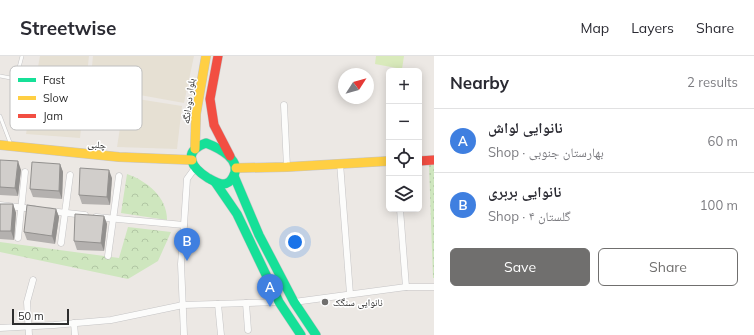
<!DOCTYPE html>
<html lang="en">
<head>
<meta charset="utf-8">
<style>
	body { margin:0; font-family:Mulish,"Noto Naskh Arabic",sans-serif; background:#f2f2f3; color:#2b2b33 }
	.controls { position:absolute; right:12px; top:12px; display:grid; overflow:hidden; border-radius:6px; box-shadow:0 2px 10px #0003 }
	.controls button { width:36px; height:36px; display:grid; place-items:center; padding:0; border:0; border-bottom:1px solid #e1e1e2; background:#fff; color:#2b2b33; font:20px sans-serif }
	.compass { position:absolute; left:338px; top:12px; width:36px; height:36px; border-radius:50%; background:#fff; box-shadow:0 2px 10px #0003; rotate:54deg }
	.scale { position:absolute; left:12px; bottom:10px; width:57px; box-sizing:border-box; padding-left:4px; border:2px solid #2e2e2e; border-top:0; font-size:11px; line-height:14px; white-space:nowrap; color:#2e2e2e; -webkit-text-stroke:3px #fff; paint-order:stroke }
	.you { position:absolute; left:295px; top:186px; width:14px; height:14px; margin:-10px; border:3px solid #fff; border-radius:50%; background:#1a73e8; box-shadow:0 0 0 6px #1a73e833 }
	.badge { display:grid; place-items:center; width:26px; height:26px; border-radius:50%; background:#706f6e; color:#fff; font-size:13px; font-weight:700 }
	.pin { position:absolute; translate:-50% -33px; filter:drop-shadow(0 1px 2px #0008) }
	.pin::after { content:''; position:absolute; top:21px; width:14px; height:12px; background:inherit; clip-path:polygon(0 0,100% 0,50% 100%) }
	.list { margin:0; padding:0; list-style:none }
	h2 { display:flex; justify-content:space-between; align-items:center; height:52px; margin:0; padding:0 16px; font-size:17px }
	h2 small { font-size:13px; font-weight:400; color:#7c7c81 }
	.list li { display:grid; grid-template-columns:26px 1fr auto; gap:12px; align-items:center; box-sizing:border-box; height:64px; padding:0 16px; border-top:1px solid #e1e1e2 }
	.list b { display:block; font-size:15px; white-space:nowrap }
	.list p { margin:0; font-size:13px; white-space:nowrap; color:#7c7c81 }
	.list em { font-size:13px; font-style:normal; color:#7c7c81 }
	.actions { display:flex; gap:8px; padding:12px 16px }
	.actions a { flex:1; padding:9px 0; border:1px solid #706f6e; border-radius:6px; text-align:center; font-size:14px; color:#706f6e }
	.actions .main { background:#706f6e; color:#fff }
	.icon { flex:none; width:22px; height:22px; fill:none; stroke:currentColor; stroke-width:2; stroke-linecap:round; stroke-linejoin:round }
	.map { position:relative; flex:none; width:434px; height:279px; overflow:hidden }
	header { display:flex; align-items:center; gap:24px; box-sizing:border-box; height:56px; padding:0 20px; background:#fff; border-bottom:1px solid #e1e1e2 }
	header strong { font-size:19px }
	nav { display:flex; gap:22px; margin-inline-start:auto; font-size:14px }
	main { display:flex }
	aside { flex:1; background:#fff }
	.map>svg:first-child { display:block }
	.education { fill:#e6e0d3 }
	.green { fill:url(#green-dots) }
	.forest { fill:url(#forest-crowns) }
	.pitch { fill:#d9eabb }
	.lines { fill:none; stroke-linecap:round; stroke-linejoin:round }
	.lane-casing { stroke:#c5c4c5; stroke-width:4 }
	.street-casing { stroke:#c5c4c5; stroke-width:7 }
	.fast-casing { stroke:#c5c4c5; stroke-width:10 }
	.slow-casing { stroke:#c5c4c5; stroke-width:10 }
	.jam-casing { stroke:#c5c4c5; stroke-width:10 }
	.lane { stroke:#fcfcfb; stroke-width:3 }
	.street { stroke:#fcfcfb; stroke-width:6 }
	.fast { stroke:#16e098; stroke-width:9 }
	.slow { stroke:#ffcf43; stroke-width:9 }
	.jam { stroke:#f24e42; stroke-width:9 }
	.wall { fill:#b4b1af }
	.shaded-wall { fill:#92908e }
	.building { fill:#d1cecb; stroke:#92908e }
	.poi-dot { fill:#706f6e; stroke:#fff; stroke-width:1.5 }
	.labels { text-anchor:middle; stroke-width:3; stroke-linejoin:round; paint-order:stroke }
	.street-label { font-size:10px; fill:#2e2e2e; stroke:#fff }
	.poi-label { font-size:10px; fill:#2e2e2e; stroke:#fff; text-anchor:start }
	.key { fill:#fff; stroke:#c0c0c0; stroke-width:1 }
	.key-label { font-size:11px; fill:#2e2e2e }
</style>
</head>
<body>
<header>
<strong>Streetwise</strong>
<nav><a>Map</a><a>Layers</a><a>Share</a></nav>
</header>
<main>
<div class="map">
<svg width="434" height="279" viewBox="0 0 434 279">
	<defs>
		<pattern id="green-dots" width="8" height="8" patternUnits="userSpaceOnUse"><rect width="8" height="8" fill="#cee6be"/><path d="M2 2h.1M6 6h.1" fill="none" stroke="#b1c6a4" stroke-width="1.8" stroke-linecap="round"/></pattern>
		<pattern id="forest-crowns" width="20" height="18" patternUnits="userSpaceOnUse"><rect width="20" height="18" fill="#cee6be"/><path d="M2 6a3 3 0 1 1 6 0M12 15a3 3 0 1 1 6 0" fill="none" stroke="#b1c6a4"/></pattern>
	</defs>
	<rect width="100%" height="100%" fill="#ece8e4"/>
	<g class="education">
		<polygon points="40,0 89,0 80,82 26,78"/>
		<polygon points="93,0 194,0 184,47 90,30"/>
		<polygon points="125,41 182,50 177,93 117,91"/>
	</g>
	<polygon class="green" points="429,109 434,109 434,222 433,222"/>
	<g class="forest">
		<path d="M127,118c20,7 40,23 40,46l-46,-7z"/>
		<polygon points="128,171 171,176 158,205 128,223 0,196 0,186 119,202"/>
	</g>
	<polygon class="pitch" points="376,0 404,0 402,13 375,8"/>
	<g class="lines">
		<defs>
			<g id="lane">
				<polyline points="0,20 16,23 22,0"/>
				<polyline points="0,60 11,89"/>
			</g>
			<g id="street">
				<polyline points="284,49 287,111"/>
				<polyline points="340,107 350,238"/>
				<polyline points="0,149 34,153"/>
				<polyline points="400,153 406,231"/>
				<polyline points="49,155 85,159"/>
				<polyline points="96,161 184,169"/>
				<polyline points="18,182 25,116"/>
				<polyline points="61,187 70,119"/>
				<polyline points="108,200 119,120"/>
				<polyline points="294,246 406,231 434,231"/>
				<polyline points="246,247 248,274"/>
				<polyline points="218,248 221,279"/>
				<polyline points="74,267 75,279"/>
				<polyline points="0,272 54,269 111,264 183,249 279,246"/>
				<polyline points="29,279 27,246 33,224"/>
				<polyline points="184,279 181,208 184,169 187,123 195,112"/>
			</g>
			<g id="fast">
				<path d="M206,87c13,5 37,17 27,34 -2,4 -6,7 -10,7 -5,0 -11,-4 -15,-6 -16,-10 -27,-26 -2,-35z"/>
				<polyline points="234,120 259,179 294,246 316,279"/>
				<polyline points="215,126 237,158 279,246 301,279"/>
			</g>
			<g id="slow">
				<polyline points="0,89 119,101 192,104"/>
				<polyline points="195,93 196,58 206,0"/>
				<polyline points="236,112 287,111 389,105"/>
			</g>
			<g id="jam">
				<polyline points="218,0 210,43 214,69 230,100"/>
				<polyline points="419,105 434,104"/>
			</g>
		</defs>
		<use href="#lane" class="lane-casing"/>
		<use href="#street" class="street-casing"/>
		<use href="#fast" class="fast-casing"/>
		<use href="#slow" class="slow-casing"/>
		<use href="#jam" class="jam-casing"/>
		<use href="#lane" class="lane"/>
		<use href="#street" class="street"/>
		<use href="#fast" class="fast"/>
		<use href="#slow" class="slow"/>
		<use href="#jam" class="jam"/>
	</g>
	<g class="wall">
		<polygon points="0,104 21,114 18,140 0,139"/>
		<polygon points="60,108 63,116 62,143 33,141 30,133"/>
		<polygon points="112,122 110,149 82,148 79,139"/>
		<polygon points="0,148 13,148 16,157 14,184 0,183"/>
		<polygon points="56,153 59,161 55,188 27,184 24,176"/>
		<polygon points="104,160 107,168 104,195 77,194 74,185"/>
	</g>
	<g class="shaded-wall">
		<polygon points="18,105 21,114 18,140 15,132"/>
		<polygon points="60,108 63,116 62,143 59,135"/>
		<polygon points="109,114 112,122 110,149 107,141"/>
		<polygon points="13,148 16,157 14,184 11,175"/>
		<polygon points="56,153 59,161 55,188 52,180"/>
		<polygon points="104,160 107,168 104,195 101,187"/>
	</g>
	<g class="building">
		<polygon points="0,104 18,105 15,132 0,131"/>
		<polygon points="32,106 60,108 59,135 30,133"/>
		<polygon points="80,112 109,114 107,141 79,139"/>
		<polygon points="0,148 13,148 11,175 0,175"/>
		<polygon points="27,149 56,153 52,180 24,176"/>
		<polygon points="75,158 104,160 101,187 74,185"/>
	</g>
	<circle class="poi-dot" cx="325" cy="246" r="4"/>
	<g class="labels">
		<g class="street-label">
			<text transform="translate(188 45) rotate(-83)" y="4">بلوار دودانگه</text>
			<text transform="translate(97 88) rotate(6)" y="4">چلبی</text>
		</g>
		<g class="poi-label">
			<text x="333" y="250">نانوایی سنگک</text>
		</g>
	</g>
	<rect x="10" y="10" width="132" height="64" rx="6" class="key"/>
	<rect x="18" y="22" width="18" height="4" fill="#16e098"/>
	<rect x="18" y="40" width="18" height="4" fill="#ffcf43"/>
	<rect x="18" y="58" width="18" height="4" fill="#f24e42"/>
	<g class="key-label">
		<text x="43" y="28">Fast</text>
		<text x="43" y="46">Slow</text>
		<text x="43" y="64">Jam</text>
	</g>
</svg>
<div class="controls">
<button>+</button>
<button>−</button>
<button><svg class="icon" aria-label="locate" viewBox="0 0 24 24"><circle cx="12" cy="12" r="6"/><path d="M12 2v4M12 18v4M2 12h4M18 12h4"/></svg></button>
<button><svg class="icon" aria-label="layers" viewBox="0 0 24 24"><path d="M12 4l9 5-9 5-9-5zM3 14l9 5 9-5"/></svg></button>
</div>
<svg class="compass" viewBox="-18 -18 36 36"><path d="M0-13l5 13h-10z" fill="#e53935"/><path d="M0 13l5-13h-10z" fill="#7c7c81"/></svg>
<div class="scale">50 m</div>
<div class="you"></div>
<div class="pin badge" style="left:270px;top:251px;background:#3f7fe0">A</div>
<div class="pin badge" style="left:187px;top:205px;background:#3f7fe0">B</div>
</div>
<aside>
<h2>Nearby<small>2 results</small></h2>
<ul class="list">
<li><span class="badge" style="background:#3f7fe0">A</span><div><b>نانوایی لواش</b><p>Shop · بهارستان جنوبی</p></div><em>60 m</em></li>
<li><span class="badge" style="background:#3f7fe0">B</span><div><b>نانوایی بربری</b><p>Shop · گلستان ۴</p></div><em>100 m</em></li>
</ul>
<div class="actions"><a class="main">Save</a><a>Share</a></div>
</aside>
</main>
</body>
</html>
